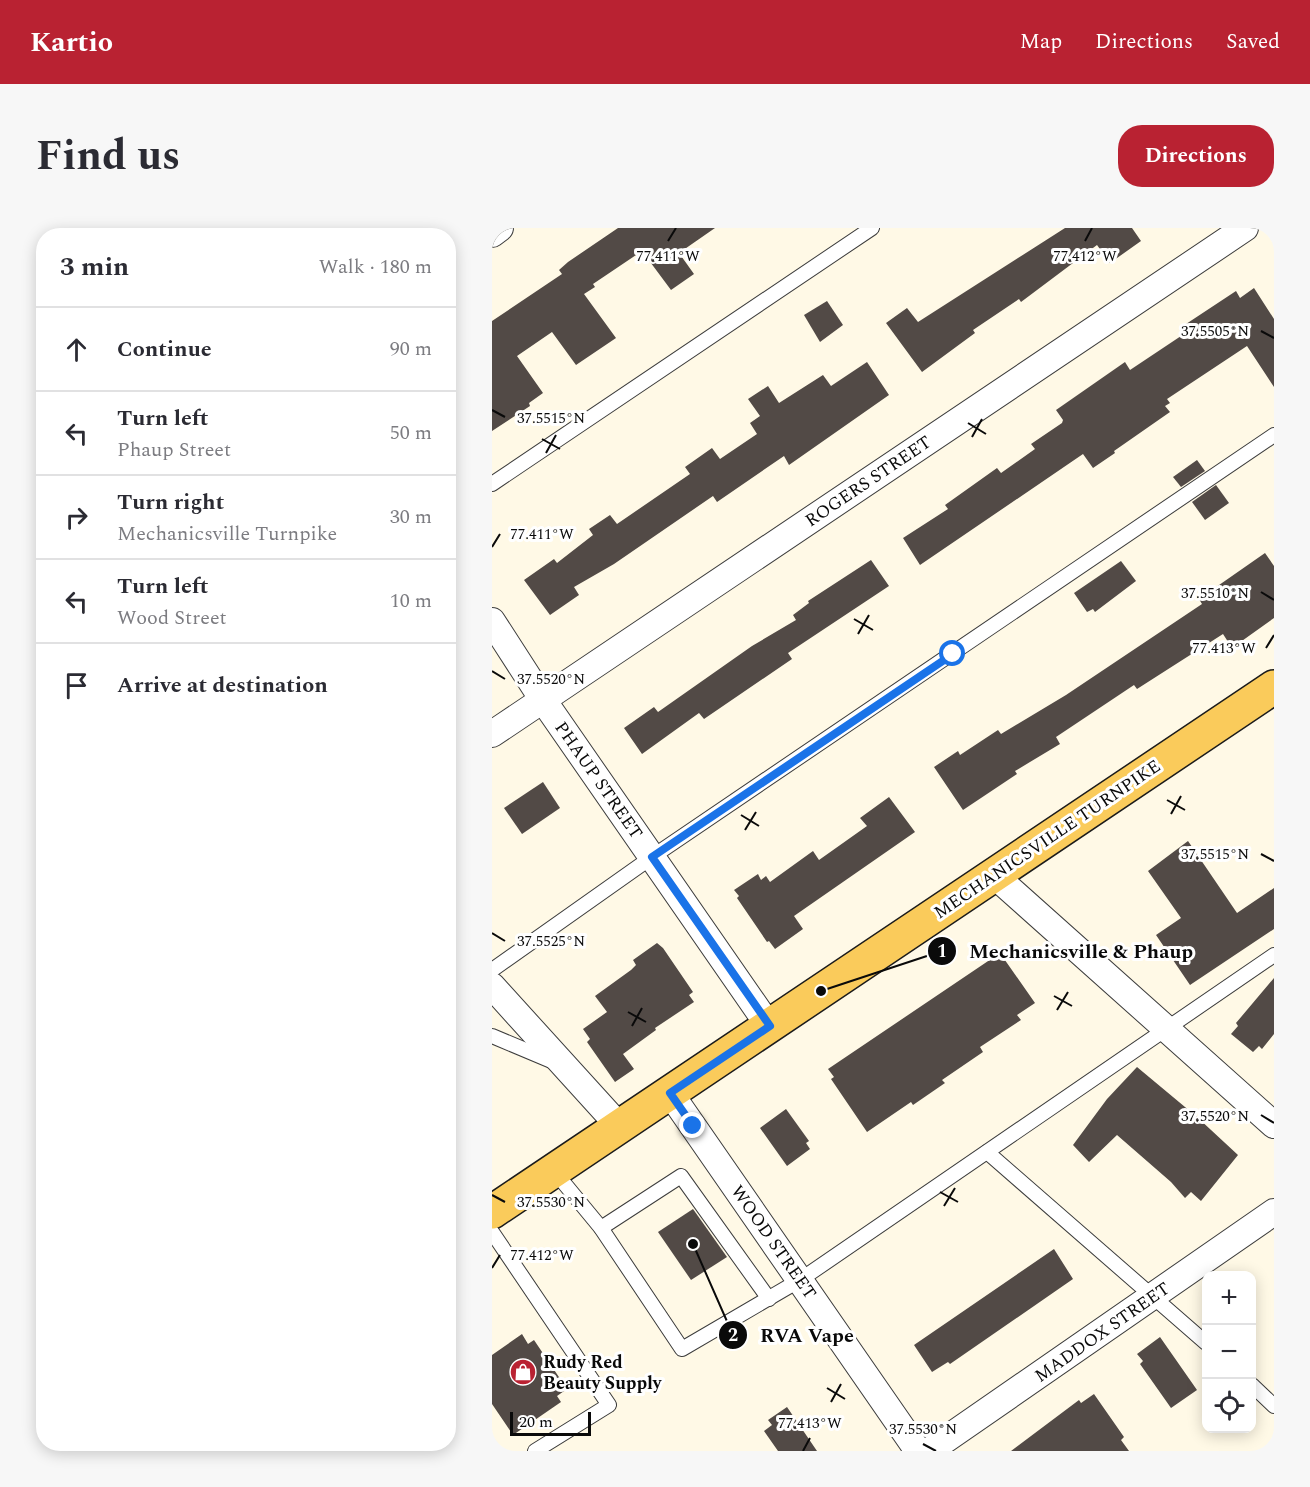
<!DOCTYPE html>
<html lang="en">
<head>
<meta charset="utf-8">
<style>
	body { margin:0; font-family:Spectral,serif; background:#f7f7f7; color:#2b2b33 }
	.controls { position:absolute; right:18px; bottom:18px; display:grid; overflow:hidden; border-radius:12px; box-shadow:0 3px 15px #0003 }
	.controls button { width:54px; height:54px; display:grid; place-items:center; padding:0; border:0; border-bottom:2px solid #e1e1e2; background:#fff; color:#2b2b33; font:30px sans-serif }
	.scale { position:absolute; left:18px; bottom:15px; width:81px; box-sizing:border-box; padding-left:6px; border:3px solid #0a0a0a; border-top:0; font-size:16px; line-height:21px; white-space:nowrap; color:#0a0a0a; -webkit-text-stroke:4px #fff; paint-order:stroke }
	.stop { position:absolute; width:18px; height:18px; margin:-14px; border:4px solid #1a73e8; border-radius:50%; background:#fff }
	.stop.end { background:#1a73e8; border-color:#fff; box-shadow:0 2px 6px #0008 }
	.list { margin:0; padding:0; list-style:none }
	h2 { display:flex; justify-content:space-between; align-items:center; height:78px; margin:0; padding:0 24px; font-size:26px }
	h2 small { font-size:20px; font-weight:400; color:#7c7c81 }
	.list li { display:grid; grid-template-columns:39px 1fr auto; gap:18px; align-items:center; box-sizing:border-box; height:84px; padding:0 24px; border-top:2px solid #e1e1e2 }
	.list b { display:block; font-size:22px; white-space:nowrap }
	.list p { margin:0; font-size:20px; white-space:nowrap; color:#7c7c81 }
	.list em { font-size:20px; font-style:normal; color:#7c7c81 }
	.icon { flex:none; width:33px; height:33px; fill:none; stroke:currentColor; stroke-width:2; stroke-linecap:round; stroke-linejoin:round }
	.map { position:relative; flex:none; width:782px; height:1223px; overflow:hidden; border-radius:24px }
	header { display:flex; align-items:center; gap:36px; box-sizing:border-box; height:84px; padding:0 30px; background:#b92232; color:#fff }
	header strong { font-size:28px }
	nav { display:flex; gap:33px; margin-inline-start:auto; font-size:21px }
	.intro { display:flex; align-items:center; justify-content:space-between; box-sizing:border-box; height:144px; padding:0 36px }
	h1 { margin:0; font-size:42px }
	.button { padding:15px 27px; border-radius:24px; background:#b92232; color:#fff; font-size:21px; font-weight:700 }
	main { display:flex; gap:36px; padding:0 36px }
	aside { flex:1; background:#fff; border-radius:24px; box-shadow:0 3px 15px #0003 }
	.map>svg:first-child { display:block }
	.building { fill:#524a46 }
	.lines { fill:none; stroke-linecap:round; stroke-linejoin:round }
	.lane-casing { stroke:#3d3d3d; stroke-width:16 }
	.street-casing { stroke:#3d3d3d; stroke-width:28 }
	.primary-casing { stroke:#1b1b1b; stroke-width:36 }
	.lane { stroke:#fff; stroke-width:14 }
	.street { stroke:#fff; stroke-width:26 }
	.primary { stroke:#facb5b; stroke-width:33 }
	.route { stroke:#1a73e8; stroke-width:8 }
	.ticks { fill:none; stroke:#0a0a0a; stroke-width:2 }
	.labels { text-anchor:middle; stroke-width:6; stroke-linejoin:round; paint-order:stroke }
	.street-label { font-size:18px; fill:#0a0a0a; stroke:#fff }
	.poi-label { font-size:18px; font-weight:bold; fill:#0a0a0a; stroke:#fff; text-anchor:start }
	.ticks-label { font-size:15px; text-anchor:middle; fill:#0a0a0a; stroke:#fff; stroke-width:6; stroke-linejoin:round; paint-order:stroke }
	.leader { fill:none; stroke:#0a0a0a; stroke-width:2 }
	.callout-dot { fill:#0a0a0a; stroke:#fff; stroke-width:2 }
	.mark-label { font-size:18px; text-anchor:middle; font-weight:bold; fill:#fff }
	.callout-label { font-size:20px; text-anchor:middle; font-weight:bold; fill:#0a0a0a; stroke:#fff; stroke-width:6; stroke-linejoin:round; paint-order:stroke }
</style>
</head>
<body>
<header>
<strong>Kartio</strong>
<nav><a>Map</a><a>Directions</a><a>Saved</a></nav>
</header>
<div class="intro"><h1>Find us</h1><a class="button">Directions</a></div>
<main>
<aside>
<h2>3 min<small>Walk · 180 m</small></h2>
<ul class="list">
<li><svg class="icon" aria-label="ahead" viewBox="0 0 24 24"><path d="M12 20V5M6 11l6-6 6 6"/></svg><div><b>Continue</b></div><em>90 m</em></li>
<li><svg class="icon" aria-label="left" viewBox="0 0 24 24"><path d="M17 20v-9H6M10 6l-5 5 5 5"/></svg><div><b>Turn left</b><p>Phaup Street</p></div><em>50 m</em></li>
<li><svg class="icon" aria-label="right" viewBox="0 0 24 24"><path d="M7 20v-9h11M14 6l5 5-5 5"/></svg><div><b>Turn right</b><p>Mechanicsville Turnpike</p></div><em>30 m</em></li>
<li><svg class="icon" aria-label="left" viewBox="0 0 24 24"><path d="M17 20v-9H6M10 6l-5 5 5 5"/></svg><div><b>Turn left</b><p>Wood Street</p></div><em>10 m</em></li>
<li><svg class="icon" aria-label="arrive" viewBox="0 0 24 24"><path d="M6 21V4h12l-3 4 3 4H6"/></svg><div><b>Arrive at destination</b></div></li>
</ul>
</aside>
<div class="map">
<svg width="782" height="1223" viewBox="0 0 782 1223">
	<rect width="100%" height="100%" fill="#fff9e6"/>
	<g class="building">
		<polygon points="126,0 223,0 187,25 202,46 179,62 150,23 101,56 103,59 92,66 124,110 84,137 60,104 25,128 51,165 37,175 38,178 0,203 0,93 70,46 67,42 76,34"/>
		<polygon points="573,0 640,0 649,13 618,35 605,17 529,74 527,71 481,102 483,105 430,144 394,95 415,80 426,94"/>
		<polygon points="762,60 782,91 782,159 755,118 675,171 678,175 673,178 678,184 622,223 623,225 601,240 591,226 428,337 411,310 456,281 453,277 505,240 509,245 543,221 539,216 570,195 571,192 564,182 633,134 638,142 695,104 691,98 744,63 748,70"/>
		<polygon points="335,73 351,97 328,114 312,87"/>
		<polygon points="375,134 397,167 297,237 292,228 225,274 221,268 122,336 82,359 87,367 58,387 32,352 62,331 65,335 101,307 97,301 118,287 125,296 198,246 193,239 220,220 228,231 265,206 258,195 268,188 256,171 276,158 287,175 331,147 339,158"/>
		<polygon points="705,232 713,243 689,259 681,249"/>
		<polygon points="724,257 737,275 713,292 700,274"/>
		<polygon points="773,325 782,338 782,390 740,420 731,406 645,461 642,457 564,509 568,516 523,543 525,546 471,582 442,539 466,523 468,527 506,502 509,506 574,467 710,376 707,371"/>
		<polygon points="379,332 397,358 296,425 300,431 212,491 207,485 150,526 132,500 162,479 166,484 260,418 304,392 301,387 317,375 316,373"/>
		<polygon points="629,333 644,353 603,384 601,381 595,384 582,365"/>
		<polygon points="51,554 68,580 30,606 12,580"/>
		<polygon points="397,569 423,604 302,688 311,701 283,721 277,713 275,714 245,670 247,668 242,662 266,646 269,652 274,648 278,654 321,623 327,632 375,598 368,590"/>
		<polygon points="696,613 745,685 782,660 782,701 698,757 664,707 689,690 656,643"/>
		<polygon points="165,715 171,720 201,764 197,767 202,774 163,800 164,802 131,826 142,841 123,854 95,814 98,811 91,801 115,784 103,768 139,742 144,737 141,732"/>
		<polygon points="508,725 543,775 525,787 529,792 488,819 491,824 450,852 453,855 421,877 419,874 375,904 339,851 342,849 336,841"/>
		<polygon points="782,750 782,806 770,821 767,818 761,824 739,806 746,798 744,795"/>
		<polygon points="645,839 705,889 746,927 709,973 699,964 693,970 679,954 625,907 597,934 581,917 615,871"/>
		<polygon points="294,881 317,913 314,915 318,921 295,938 268,900"/>
		<polygon points="201,981 235,1029 199,1052 166,1004"/>
		<polygon points="562,1021 581,1051 458,1136 456,1134 440,1144 422,1117"/>
		<polygon points="30,1106 36,1116 42,1112 75,1161 65,1168 69,1174 21,1207 0,1176 0,1127"/>
		<polygon points="668,1109 705,1162 679,1180 648,1136 651,1133 645,1126"/>
		<polygon points="602,1166 632,1209 629,1212 637,1223 519,1223 587,1172 589,1175"/>
		<polygon points="295,1179 325,1223 286,1223 272,1203 280,1197 276,1192"/>
	</g>
	<g class="lines">
		<defs>
			<g id="lane">
				<polyline points="0,256 380,0"/>
				<polyline points="0,742 160,629 782,207"/>
				<polyline points="0,808 62,834"/>
				<polyline points="495,924 714,1115"/>
				<polyline points="62,943 109,1000 190,1121 308,1052 782,727"/>
				<polyline points="109,1000 189,948 277,1071"/>
				<polyline points="0,1004 117,1177 43,1223"/>
				<polyline points="760,1157 782,1178"/>
			</g>
			<g id="street">
				<polyline points="0,6 8,0"/>
				<polyline points="0,393 51,472 277,798"/>
				<polyline points="0,506 753,0"/>
				<polyline points="502,647 782,897"/>
				<polyline points="0,758 128,899"/>
				<polyline points="178,865 426,1223"/>
				<polyline points="437,1223 782,984"/>
			</g>
			<polyline id="primary" points="0,984 782,459"/>
		</defs>
		<use href="#lane" class="lane-casing"/>
		<use href="#street" class="street-casing"/>
		<use href="#primary" class="primary-casing"/>
		<use href="#lane" class="lane"/>
		<use href="#street" class="street"/>
		<use href="#primary" class="primary"/>
	</g>
	<g class="lines">
		<polyline class="route" points="201,898 178,865 278,798 160,629 461,426"/>
	</g>
	<path class="ticks" d="M176,13l8,-13M593,13l7,-13M769,103l13,7M0,182l13,7M476,195l18,11M480,209l10,-18M50,211l18,10M54,225l10,-18M0,319l8,-13M769,364l13,8M362,391l19,11M366,406l11,-19M774,420l8,-13M0,443l13,8M675,572l18,10M679,586l10,-18M249,587l18,11M253,602l11,-18M769,626l13,7M0,705l13,8M562,768l18,10M565,782l11,-18M136,784l18,10M140,798l10,-18M769,887l13,8M448,964l18,10M0,967l13,7M452,978l11,-18M0,1040l8,-13M335,1160l18,11M339,1174l10,-18M431,1216l13,7M311,1223l7,-13"/>
	<defs>
		<symbol id="shop-disc" viewBox="-11 -11 22 22"><circle r="9.5" fill="#b92232" stroke="#fff"/><path d="M-5-2.5h2.3a2.7 3.5 0 0 1 5.4 0H5L5.5 6h-11ZM-1.5-2.5h3a1.5 2.3 0 0 0-3 0Z" fill="#fff"/></symbol>
	</defs>
	<g fill-rule="evenodd">
		<use href="#shop-disc" x="16" y="1129" width="30" height="30"/>
	</g>
	<g class="labels">
		<g class="street-label">
			<text transform="translate(376 253) rotate(-34)" y="6">ROGERS STREET</text>
			<text transform="translate(107 552) rotate(55)" y="6">PHAUP STREET</text>
			<text transform="translate(555 611) rotate(-34)" y="6">MECHANICSVILLE TURNPIKE</text>
			<text transform="translate(282 1014) rotate(55)" y="6">WOOD STREET</text>
			<text transform="translate(610 1104) rotate(-35)" y="6">MADDOX STREET</text>
		</g>
		<g class="poi-label">
			<text x="51" y="1140">Rudy Red<tspan x="51" dy="21">Beauty Supply</tspan></text>
		</g>
	</g>
	<g class="ticks-label">
		<text x="176" y="33">77.411°W</text>
		<text x="593" y="33">77.412°W</text>
		<text x="723" y="108">37.5505°N</text>
		<text x="59" y="195">37.5515°N</text>
		<text x="50" y="311">77.411°W</text>
		<text x="723" y="370">37.5510°N</text>
		<text x="732" y="425">77.413°W</text>
		<text x="59" y="456">37.5520°N</text>
		<text x="723" y="631">37.5515°N</text>
		<text x="59" y="718">37.5525°N</text>
		<text x="723" y="893">37.5520°N</text>
		<text x="59" y="979">37.5530°N</text>
		<text x="50" y="1032">77.412°W</text>
		<text x="318" y="1200">77.413°W</text>
		<text x="431" y="1206">37.5530°N</text>
	</g>
	<path class="leader" d="M329 763L450 723M201 1016L241 1107"/>
	<g class="callout-dot">
		<circle cx="329" cy="763" r="6"/>
		<circle cx="201" cy="1016" r="6"/>
		<circle cx="450" cy="723" r="15"/>
		<circle cx="241" cy="1107" r="15"/>
	</g>
	<g class="mark-label">
		<text x="450" y="729">1</text>
		<text x="241" y="1113">2</text>
	</g>
	<g class="callout-label">
		<text x="589" y="730">Mechanicsville &amp; Phaup</text>
		<text x="315" y="1114">RVA Vape</text>
	</g>
</svg>
<div class="controls">
<button>+</button>
<button>−</button>
<button><svg class="icon" aria-label="locate" viewBox="0 0 24 24"><circle cx="12" cy="12" r="6"/><path d="M12 2v4M12 18v4M2 12h4M18 12h4"/></svg></button>
</div>
<div class="scale">20 m</div>
<div class="stop" style="left:461px;top:426px"></div>
<div class="stop end" style="left:201px;top:898px"></div>
</div>
</main>
</body>
</html>
